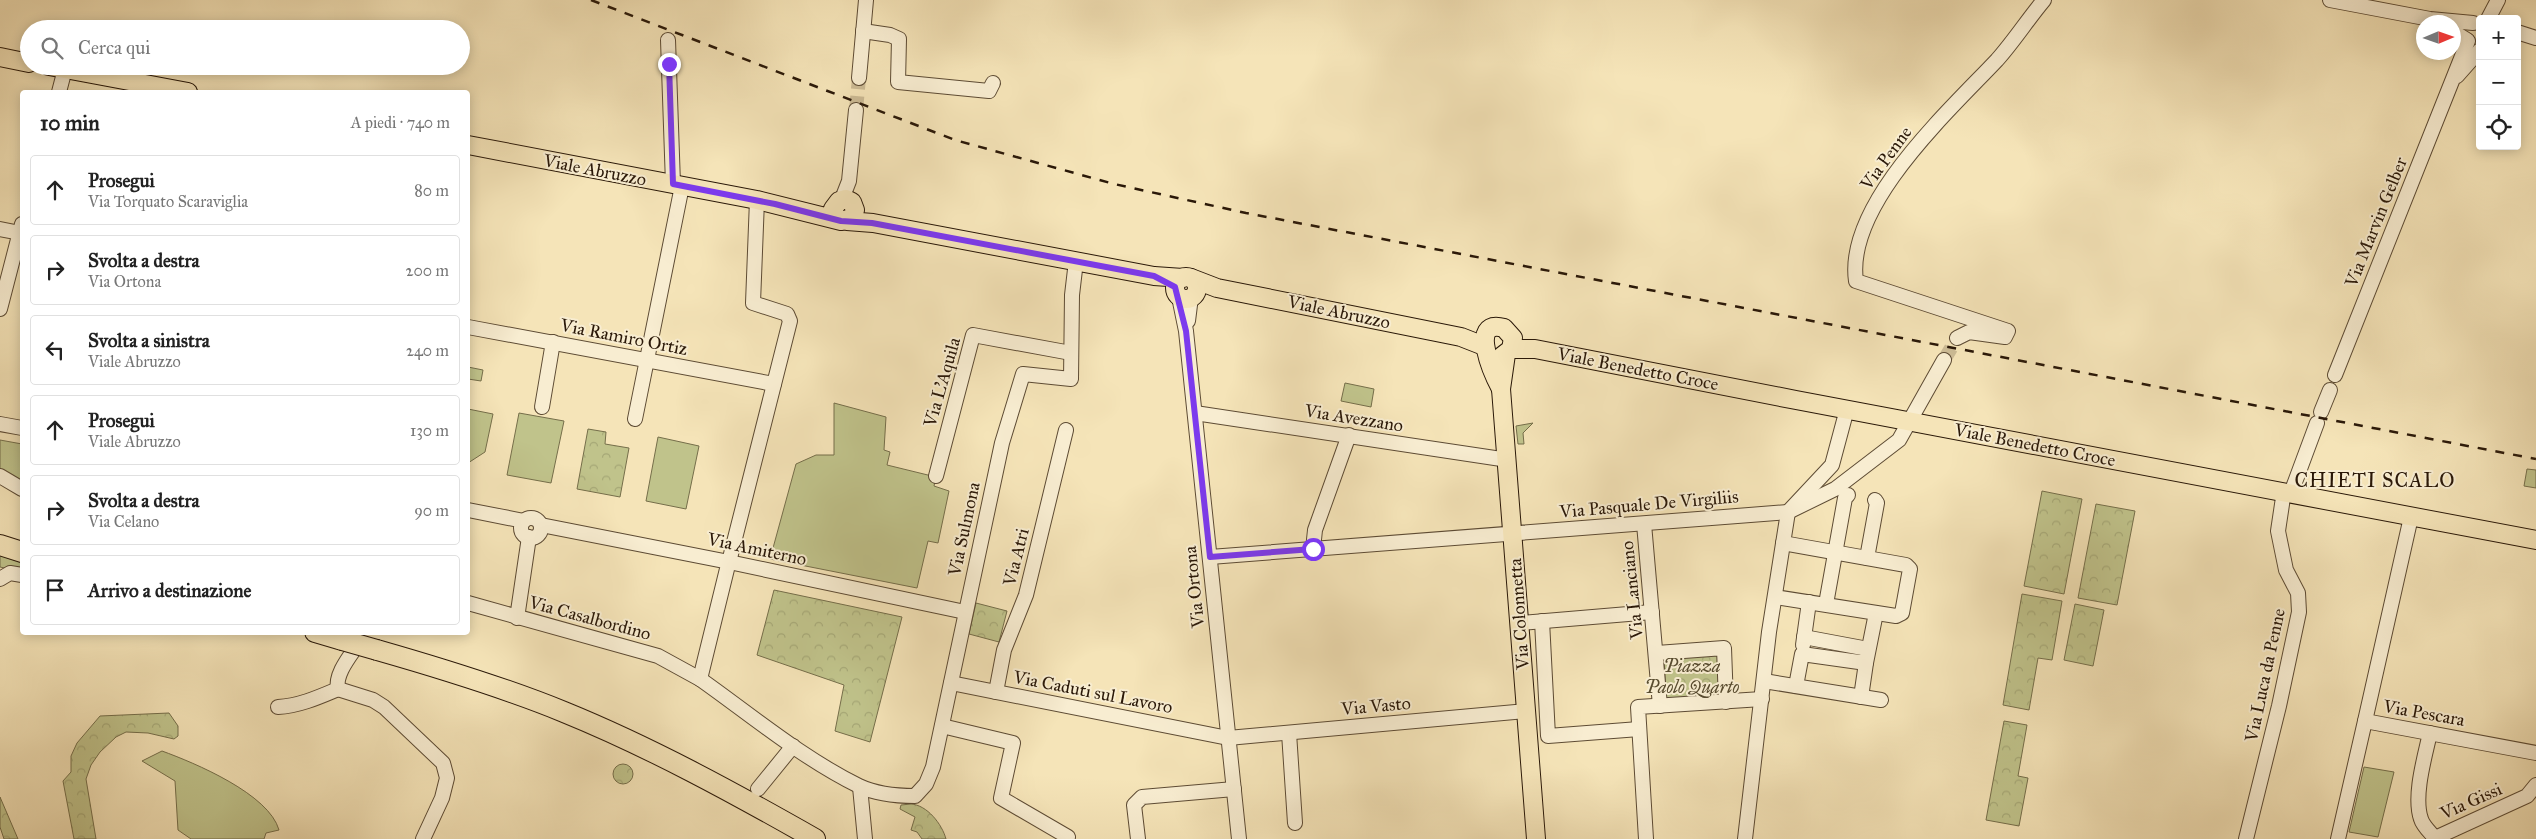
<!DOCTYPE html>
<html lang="it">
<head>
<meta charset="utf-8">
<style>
	body { margin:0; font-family:"IM FELL Great Primer",serif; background:#f2f2f2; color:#222 }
	.controls { position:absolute; right:15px; top:15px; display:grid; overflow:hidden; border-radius:5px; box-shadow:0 2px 12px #0003 }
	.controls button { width:45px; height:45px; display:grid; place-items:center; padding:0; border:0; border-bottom:1px solid #e0e0e0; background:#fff; color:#222; font:25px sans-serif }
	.compass { position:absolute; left:2416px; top:15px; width:45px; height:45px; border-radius:50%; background:#fff; box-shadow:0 2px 12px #0003; rotate:88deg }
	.stop { position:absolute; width:15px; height:15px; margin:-11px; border:4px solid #7c3aed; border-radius:50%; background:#fff }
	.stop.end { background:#7c3aed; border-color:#fff; box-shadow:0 1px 5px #0008 }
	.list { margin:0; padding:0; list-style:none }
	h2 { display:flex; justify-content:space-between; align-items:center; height:65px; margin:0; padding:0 20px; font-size:21px }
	h2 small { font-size:16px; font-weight:400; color:#767676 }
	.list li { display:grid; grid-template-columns:32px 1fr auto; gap:15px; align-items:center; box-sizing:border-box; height:70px; margin:0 10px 10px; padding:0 10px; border:1px solid #e0e0e0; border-radius:5px }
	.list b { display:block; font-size:19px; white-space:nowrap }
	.list p { margin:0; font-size:16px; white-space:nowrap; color:#767676 }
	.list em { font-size:16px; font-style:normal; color:#767676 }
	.icon { flex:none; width:28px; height:28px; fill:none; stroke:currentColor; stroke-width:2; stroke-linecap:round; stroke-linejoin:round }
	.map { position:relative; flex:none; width:2536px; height:839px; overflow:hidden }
	.search { position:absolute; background:#fff; box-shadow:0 2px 12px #0003; left:20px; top:20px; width:450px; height:55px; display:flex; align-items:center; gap:12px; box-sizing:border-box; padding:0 18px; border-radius:28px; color:#767676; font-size:19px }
	.panel { position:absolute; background:#fff; box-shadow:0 2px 12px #0003; left:20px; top:90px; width:450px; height:545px; border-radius:5px }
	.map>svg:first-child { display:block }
	.green { fill:#c0c38b; stroke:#756e4a }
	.forest { fill:url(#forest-crowns); stroke:#756e4a }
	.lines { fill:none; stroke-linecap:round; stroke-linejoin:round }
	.minor-tunnel { stroke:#ccbb95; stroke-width:14; stroke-dasharray:14 7; stroke-linecap:butt }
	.minor-casing { stroke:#5d4b34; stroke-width:16 }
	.major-casing { stroke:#2a1808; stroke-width:20 }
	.highway-casing { stroke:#2a1808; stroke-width:22 }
	.minor { stroke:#f8edd1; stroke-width:14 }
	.major { stroke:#f5e4b8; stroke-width:18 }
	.highway { stroke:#f5e4b8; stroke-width:20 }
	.rail { stroke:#2a1808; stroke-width:2.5; stroke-dasharray:9 9; stroke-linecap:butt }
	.highway-bridge-casing { stroke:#2a1808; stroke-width:22; stroke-linecap:butt }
	.highway-bridge { stroke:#f5e4b8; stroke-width:20 }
	.route { stroke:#7c3aed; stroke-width:6 }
	.labels { text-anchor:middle; stroke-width:4; stroke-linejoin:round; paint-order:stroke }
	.street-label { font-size:18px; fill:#2a1808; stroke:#f8edd1 }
	.park-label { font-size:18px; font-style:italic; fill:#574b2f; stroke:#f8edd1 }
	.quarter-label { font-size:20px; letter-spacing:1px; fill:#2a1808; stroke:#f8edd1 }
</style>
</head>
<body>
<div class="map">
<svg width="2536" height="839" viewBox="0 0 2536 839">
	<defs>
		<pattern id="forest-crowns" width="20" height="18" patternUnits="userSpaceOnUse" patternTransform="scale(1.25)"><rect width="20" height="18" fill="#c0c38b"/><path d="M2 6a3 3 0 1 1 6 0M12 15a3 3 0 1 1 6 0" fill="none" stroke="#a5a776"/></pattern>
	</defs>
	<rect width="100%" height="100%" fill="#f5e4b8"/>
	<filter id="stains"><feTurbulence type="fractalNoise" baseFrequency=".004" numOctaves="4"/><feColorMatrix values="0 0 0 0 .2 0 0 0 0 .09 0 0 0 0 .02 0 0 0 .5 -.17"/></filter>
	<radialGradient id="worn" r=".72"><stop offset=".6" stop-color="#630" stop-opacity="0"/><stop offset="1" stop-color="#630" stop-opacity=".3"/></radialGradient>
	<g class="green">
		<polygon points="468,367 483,370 481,381 468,379"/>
		<polygon points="1345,383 1374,389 1371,407 1341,401"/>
		<polygon points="834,403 886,417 884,450 890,452 887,465 936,477 934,486 949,491 938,543 928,541 917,588 770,559 796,464 816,455 834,455"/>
		<polygon points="468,409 493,414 485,452 468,463"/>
		<polygon points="519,413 564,421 551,483 507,475"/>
		<polygon points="1533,423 1523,433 1524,444 1518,444 1516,426"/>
		<polygon points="658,437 699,446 686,509 646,501"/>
		<polygon points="0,440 22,444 22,485 0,471"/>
		<polygon points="2527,469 2536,470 2536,488 2524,486"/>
		<polygon points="0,551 22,557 22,572 0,567"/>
		<path d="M162,751c33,12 107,43 117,79l-13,3 -2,6h-73l-13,-9 -3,-49 -33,-20z"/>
		<polygon points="2364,767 2394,772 2378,837 2349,832"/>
	</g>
	<g class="forest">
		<polygon points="588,429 606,432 605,444 629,448 620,497 577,489"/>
		<polygon points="2042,491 2082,499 2064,594 2024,586"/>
		<polygon points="2096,504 2135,511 2117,605 2078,598"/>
		<polygon points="774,590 902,617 870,742 835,731 844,685 757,655"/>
		<polygon points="2022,594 2062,601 2052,660 2038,658 2029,710 2003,705"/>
		<polygon points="976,603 1007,611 999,642 969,634"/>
		<polygon points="2075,604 2104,610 2093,666 2064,660"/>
		<polygon points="1718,654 1720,696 1666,699 1664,656"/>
		<polygon points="169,713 178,726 178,736 174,739 148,733 126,732 116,737 100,752 91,765 86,779 96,839 74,839 63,781 71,772 71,756 77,743 100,716"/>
		<polygon points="2004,721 2027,725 2018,776 2028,778 2019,826 1986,820"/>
		<circle cx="623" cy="774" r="10"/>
		<polygon points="0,797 18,839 4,839 0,827"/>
		<path d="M911,804c16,1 31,20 35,35h-24l-5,-7 -6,-2 4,-13 -15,-8 1,-4z"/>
	</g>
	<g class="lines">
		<g class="minor-tunnel">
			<polyline points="856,110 859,78"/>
			<polyline points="1944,360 1957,338"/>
		</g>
		<defs>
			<g id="minor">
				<polyline points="2330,0 2430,19 2473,23"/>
				<polyline points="2488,19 2498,0"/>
				<polyline points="863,31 890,35 899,39 898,82 989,91 993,83"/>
				<polyline points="2454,32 2467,40"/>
				<polyline points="2517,32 2536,38"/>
				<polyline points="668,40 673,184"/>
				<polyline points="2457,76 2480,50"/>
				<polyline points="859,78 866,0"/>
				<polyline points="59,92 65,69"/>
				<polyline points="842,199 849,181 856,110"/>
				<polyline points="0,229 20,233"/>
				<polyline points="1179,297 1186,331 1239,839"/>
				<polyline points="0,309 22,224"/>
				<polyline points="1188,321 1191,297"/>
				<polyline points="468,327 774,384"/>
				<path d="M1957,338l12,-6 36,5 3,-6 -152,-50c-11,-76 93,-170 141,-221 17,-19 31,-41 47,-60"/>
				<polyline points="2335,375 2468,41"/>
				<polyline points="542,407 553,342"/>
				<polyline points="2321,412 2330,390"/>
				<polyline points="1195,413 1508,460"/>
				<polyline points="635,419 682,186"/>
				<polyline points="0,424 22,428"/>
				<polyline points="0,476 22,489"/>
				<polyline points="936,476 973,335 1071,353"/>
				<polyline points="2291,493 2317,423"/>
				<polyline points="468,510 524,521"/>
				<circle cx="531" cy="528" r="10"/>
				<polyline points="1644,524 1660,706"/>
				<polyline points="541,525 729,562 965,612"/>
				<polyline points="1313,549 1315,530 1349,435"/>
				<polyline points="1210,557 1788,512 1835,489 1899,440 1944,360"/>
				<polyline points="1867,558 1877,503 1875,500"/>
				<polyline points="729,562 790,321 787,314 753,303 757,200"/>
				<path d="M727,569l-27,110c51,36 102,79 159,107 17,8 38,10 56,10l11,-12 7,-17 69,-324 21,-69 48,5 1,-84 4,-34"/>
				<polyline points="0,579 10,573 22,575"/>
				<polyline points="1775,597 1896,616 1902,613 1910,569 1906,565 1783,543"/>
				<polyline points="468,603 658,656 700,679"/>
				<polyline points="1826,604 1845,498 1848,495"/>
				<polyline points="517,618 529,537"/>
				<polyline points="1542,621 1548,736 1639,729"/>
				<polyline points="1520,623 1652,612"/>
				<polyline points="1804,637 1868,649"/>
				<polyline points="1803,645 1809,602"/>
				<polyline points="1657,653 1724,648 1726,702"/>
				<polyline points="1764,681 1881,700"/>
				<polyline points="951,683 1228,738 1527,711"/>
				<polyline points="1796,686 1802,654 1866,663 1876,613"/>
				<polyline points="338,689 373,700 384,707 443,763 447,778 442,798 423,839"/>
				<polyline points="996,692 1004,650 1026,595 1066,430"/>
				<polyline points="1861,697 1866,663"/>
				<path d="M278,707c21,-1 41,-10 60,-18 -3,-13 9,-29 16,-39"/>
				<polyline points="2365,721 2411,517"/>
				<polyline points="942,726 1013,743 1001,798 1068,837"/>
				<polyline points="1289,733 1295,823"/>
				<path d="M2430,733c-5,23 -17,63 -9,86 2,7 9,13 14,19"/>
				<polyline points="860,787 865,839"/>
				<polyline points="758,789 793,746"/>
				<polyline points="2435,838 2527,796 2536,785"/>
				<polyline points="1138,839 1134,805 1142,797 1234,789"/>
				<polyline points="1646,839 1638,707 1762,699"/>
				<polyline points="1745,839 1769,632 1788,512 1832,465 1847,409"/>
				<polyline points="2246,839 2279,706 2299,612 2298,593 2286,570 2278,531 2284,491"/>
				<polyline points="2338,839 2365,721 2536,753"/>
			</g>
			<g id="major">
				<polyline points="0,57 29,63"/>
				<polyline points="49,66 188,92"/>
				<polyline points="468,145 757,200 841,221 852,218 855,210 852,202 846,199 839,201 833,209 834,215 841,221"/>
				<polyline points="847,221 873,223 1154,276 1183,278"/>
				<circle cx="1186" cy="288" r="11"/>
				<polyline points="1191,278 1217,288 1461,337 1484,346"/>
				<polyline points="1511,349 1535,349 1796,400 2536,540"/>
				<polyline points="1506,354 1501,389 1536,839"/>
				<path d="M1501,389c-7,-13 -34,-71 3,-61l9,10 -2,11 -9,7"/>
			</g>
			<g id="highway">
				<polyline points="0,545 22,552"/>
				<polyline points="315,632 342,640"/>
				<path d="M377,650c63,18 126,37 187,62 86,35 170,81 251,127"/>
			</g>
		</defs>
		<use href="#minor" class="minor-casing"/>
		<use href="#major" class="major-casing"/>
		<use href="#highway" class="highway-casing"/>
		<use href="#minor" class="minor"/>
		<use href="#major" class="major"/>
		<use href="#highway" class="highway"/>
		<polyline class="rail" points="591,0 955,140 1114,184 1246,213 2536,459"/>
		<defs>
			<polyline id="highway-bridge" points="342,640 377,650"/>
		</defs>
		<use href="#highway-bridge" class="highway-bridge-casing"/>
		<use href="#highway-bridge" class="highway-bridge"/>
	</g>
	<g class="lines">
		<polyline class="route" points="669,64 673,184 775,204 841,221 872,223 1154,276 1175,287 1186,331 1210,557 1313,549"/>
	</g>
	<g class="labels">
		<g class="street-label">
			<text transform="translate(1886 158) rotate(-54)" y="6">Via Penne</text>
			<text transform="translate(595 170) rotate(11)" y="6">Viale Abruzzo</text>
			<text transform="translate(2376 222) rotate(-68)" y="6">Via Marvin Gelber</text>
			<text transform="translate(1339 312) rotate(12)" y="6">Viale Abruzzo</text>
			<text transform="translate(624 337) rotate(11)" y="6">Via Ramiro Ortiz</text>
			<text transform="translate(1638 369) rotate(11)" y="6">Viale Benedetto Croce</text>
			<text transform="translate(942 382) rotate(-74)" y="6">Via L'Aquila</text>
			<text transform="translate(1354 418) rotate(9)" y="6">Via Avezzano</text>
			<text transform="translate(2035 445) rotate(11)" y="6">Viale Benedetto Croce</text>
			<text transform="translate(1649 504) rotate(-5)" y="6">Via Pasquale De Virgiliis</text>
			<text transform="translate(964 529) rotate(-78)" y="6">Via Sulmona</text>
			<text transform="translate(757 549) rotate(12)" y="6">Via Amiterno</text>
			<text transform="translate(1016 557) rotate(-76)" y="6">Via Atri</text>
			<text transform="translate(1194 587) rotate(-96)" y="6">Via Ortona</text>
			<text transform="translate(1632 590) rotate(-96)" y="6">Via Lanciano</text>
			<text transform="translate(1519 614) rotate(-94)" y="6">Via Colonnetta</text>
			<text transform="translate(590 618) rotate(15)" y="6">Via Casalbordino</text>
			<text transform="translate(2265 675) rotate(-78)" y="6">Via Luca da Penne</text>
			<text transform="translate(1093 692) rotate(11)" y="6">Via Caduti sul Lavoro</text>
			<text transform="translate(1376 706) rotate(-5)" y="6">Via Vasto</text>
			<text transform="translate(2424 713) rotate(10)" y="6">Via Pescara</text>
			<text transform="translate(2471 801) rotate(-24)" y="6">Via Gissi</text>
		</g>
		<g class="park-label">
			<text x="1692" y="672">Piazza<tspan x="1692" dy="21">Paolo Quarto</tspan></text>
		</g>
		<g class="quarter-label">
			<text x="2375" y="487">CHIETI SCALO</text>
		</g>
	</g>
	<rect width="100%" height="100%" filter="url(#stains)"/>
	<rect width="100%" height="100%" fill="url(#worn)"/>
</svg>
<div class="controls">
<button>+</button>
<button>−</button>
<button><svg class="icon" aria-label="locate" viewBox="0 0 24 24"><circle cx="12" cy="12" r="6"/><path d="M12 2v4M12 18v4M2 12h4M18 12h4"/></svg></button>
</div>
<svg class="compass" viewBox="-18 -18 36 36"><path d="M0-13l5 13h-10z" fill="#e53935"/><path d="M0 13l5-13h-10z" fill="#767676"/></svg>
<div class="stop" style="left:1313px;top:549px"></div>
<div class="stop end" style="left:669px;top:64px"></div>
<div class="search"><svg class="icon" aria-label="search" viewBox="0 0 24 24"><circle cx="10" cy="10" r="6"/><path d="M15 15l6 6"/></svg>Cerca qui</div>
<section class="panel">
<h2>10 min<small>A piedi · 740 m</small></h2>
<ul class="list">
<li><svg class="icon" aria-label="ahead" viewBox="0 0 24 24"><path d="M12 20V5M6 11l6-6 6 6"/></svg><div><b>Prosegui</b><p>Via Torquato Scaraviglia</p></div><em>80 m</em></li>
<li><svg class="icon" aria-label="right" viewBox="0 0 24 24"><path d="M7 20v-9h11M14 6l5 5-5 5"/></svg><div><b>Svolta a destra</b><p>Via Ortona</p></div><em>200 m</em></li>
<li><svg class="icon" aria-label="left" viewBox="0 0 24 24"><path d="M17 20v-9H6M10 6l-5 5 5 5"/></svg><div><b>Svolta a sinistra</b><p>Viale Abruzzo</p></div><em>240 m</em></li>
<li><svg class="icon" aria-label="ahead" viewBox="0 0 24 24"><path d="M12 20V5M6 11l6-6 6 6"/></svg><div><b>Prosegui</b><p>Viale Abruzzo</p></div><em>130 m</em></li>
<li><svg class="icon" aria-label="right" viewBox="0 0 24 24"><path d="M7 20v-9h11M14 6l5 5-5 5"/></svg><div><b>Svolta a destra</b><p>Via Celano</p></div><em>90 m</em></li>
<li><svg class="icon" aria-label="arrive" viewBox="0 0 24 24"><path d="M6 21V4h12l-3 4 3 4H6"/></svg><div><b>Arrivo a destinazione</b></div></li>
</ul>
</section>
</div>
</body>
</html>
